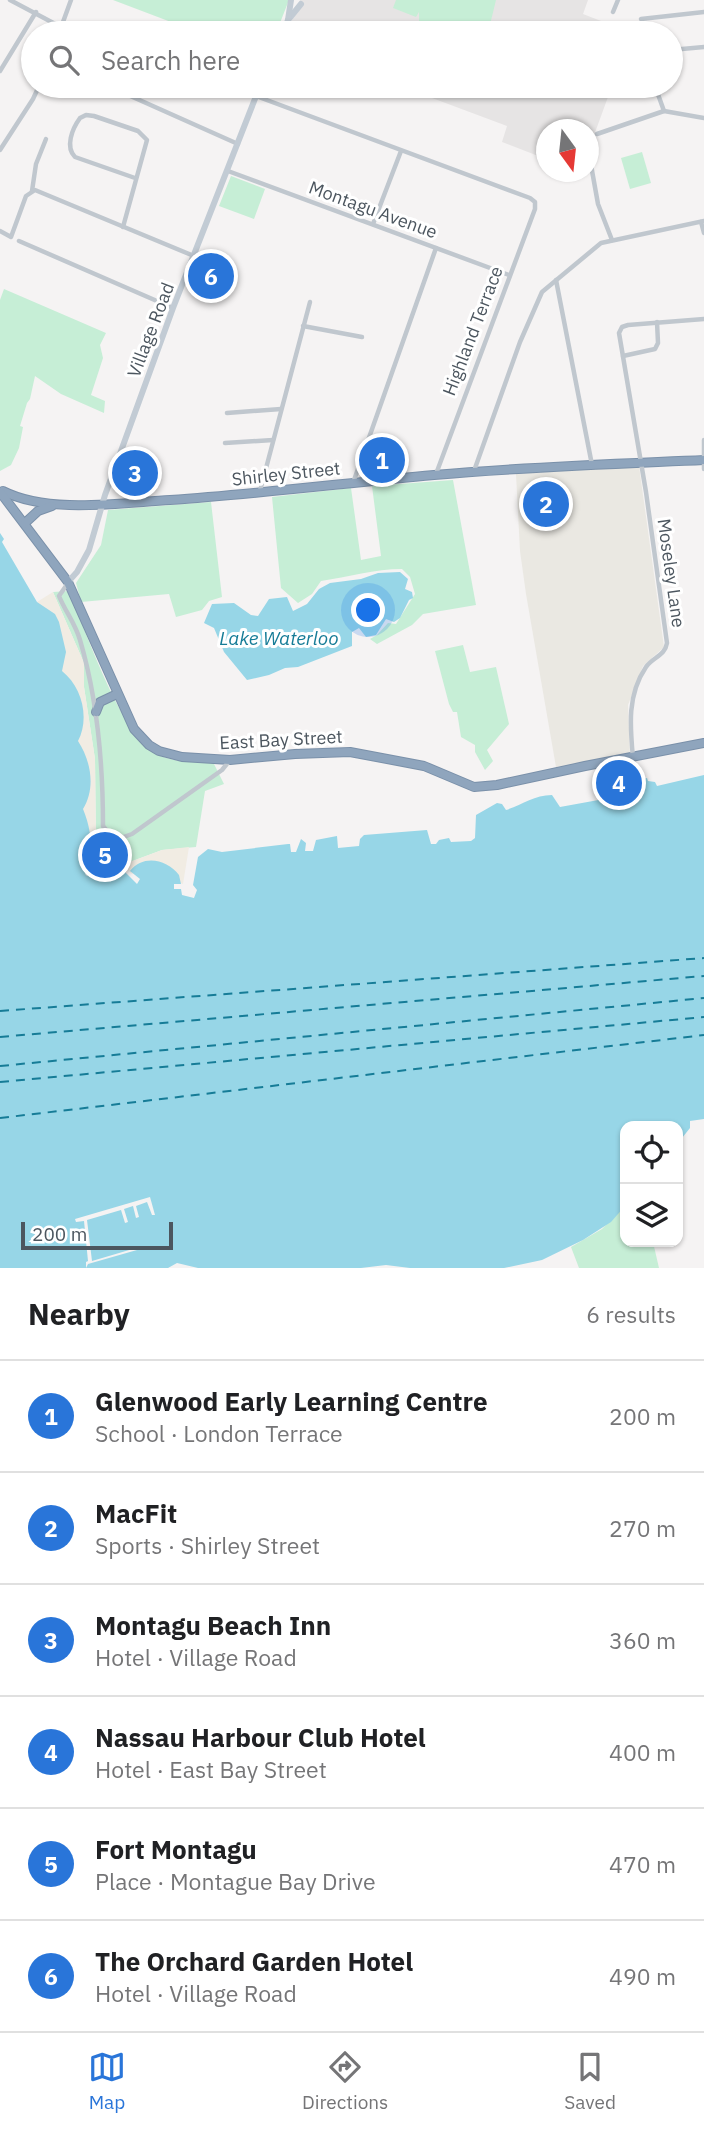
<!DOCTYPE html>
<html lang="en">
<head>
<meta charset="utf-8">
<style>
	body { margin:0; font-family:"IBM Plex Sans",sans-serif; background:#f6f6f6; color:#202124 }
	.controls { position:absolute; right:21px; bottom:21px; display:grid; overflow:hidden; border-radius:14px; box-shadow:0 2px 5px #0004 }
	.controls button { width:63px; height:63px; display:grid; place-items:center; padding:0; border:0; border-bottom:2px solid #e0e0e0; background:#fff; color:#202124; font:35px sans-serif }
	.compass { position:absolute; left:536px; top:119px; width:63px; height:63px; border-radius:50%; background:#fff; box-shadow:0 2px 5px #0004; rotate:165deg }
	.scale { position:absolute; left:21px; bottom:18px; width:152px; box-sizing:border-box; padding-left:7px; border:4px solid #4c565f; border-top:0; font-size:19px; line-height:24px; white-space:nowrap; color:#4c565f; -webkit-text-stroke:5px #fff; paint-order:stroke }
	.you { position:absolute; left:369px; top:611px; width:24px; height:24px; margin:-18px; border:5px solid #fff; border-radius:50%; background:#1a73e8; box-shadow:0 0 0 10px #1a73e833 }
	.badge { display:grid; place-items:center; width:46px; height:46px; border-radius:50%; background:#2975d9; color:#fff; font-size:23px; font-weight:700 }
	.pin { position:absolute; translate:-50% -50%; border:4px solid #fff; box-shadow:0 2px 7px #0006 }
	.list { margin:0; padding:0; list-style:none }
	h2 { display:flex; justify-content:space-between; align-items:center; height:91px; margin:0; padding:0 28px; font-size:30px }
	h2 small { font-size:23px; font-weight:400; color:#757577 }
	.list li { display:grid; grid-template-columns:46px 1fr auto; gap:21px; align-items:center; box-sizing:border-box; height:112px; padding:0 28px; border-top:2px solid #e0e0e0 }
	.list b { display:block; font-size:26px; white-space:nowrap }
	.list p { margin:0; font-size:23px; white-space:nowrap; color:#757577 }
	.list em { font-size:23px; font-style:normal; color:#757577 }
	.icon { flex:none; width:38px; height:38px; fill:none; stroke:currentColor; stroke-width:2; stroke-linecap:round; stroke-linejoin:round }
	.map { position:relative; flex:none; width:704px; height:1268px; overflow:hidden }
	.search { position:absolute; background:#fff; box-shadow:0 2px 5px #0004; left:21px; right:21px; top:21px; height:77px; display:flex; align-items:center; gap:18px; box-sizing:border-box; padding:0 24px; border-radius:38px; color:#757577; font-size:26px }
	.sheet { height:763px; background:#fff }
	nav { display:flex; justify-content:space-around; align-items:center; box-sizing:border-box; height:98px; border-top:2px solid #e0e0e0; background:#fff; font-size:19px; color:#757577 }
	nav a { display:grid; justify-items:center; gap:4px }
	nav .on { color:#2975d9 }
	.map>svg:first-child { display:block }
	.commercial { fill:#eae8e2 }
	.education { fill:#e6e4e4 }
	.green { fill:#c6eed6 }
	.sand { fill:#f1ece3 }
	.water { fill:#97d6e7 }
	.pier { fill:#f5f3f3 }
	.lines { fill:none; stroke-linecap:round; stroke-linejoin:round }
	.ferry { stroke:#167c97; stroke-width:2; stroke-dasharray:9 7; stroke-linecap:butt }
	.highway-casing { stroke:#7a90a9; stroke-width:10 }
	.street { stroke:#c0c7ce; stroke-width:4.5 }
	.secondary { stroke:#c2cbd4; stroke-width:6 }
	.highway { stroke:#8fa5bd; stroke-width:8 }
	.labels { text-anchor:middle; stroke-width:6; stroke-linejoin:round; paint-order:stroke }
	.street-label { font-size:18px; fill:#4c565f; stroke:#fff }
	.water-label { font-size:19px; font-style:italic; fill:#167c97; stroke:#fff }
</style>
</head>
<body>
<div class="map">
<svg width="704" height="1268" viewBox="0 0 704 1268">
	<rect width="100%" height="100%" fill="#f5f3f3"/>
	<polygon class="commercial" points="639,466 664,647 643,666 628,705 630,755 556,767 526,594 520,551 516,474"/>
	<g class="education">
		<polygon points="300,0 588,0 583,14 632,33 287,33"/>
		<polygon points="400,86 612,86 589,149 588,130 546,130 546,159 502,142 507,126"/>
		<polygon points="373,436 405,446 394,474 359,478"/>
	</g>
	<g class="green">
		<polygon points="113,0 289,0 276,33 200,33"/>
		<polygon points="396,0 496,0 488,33 414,33 419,23 419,12 416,17 393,8"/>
		<polygon points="642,152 651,183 630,189 621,158"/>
		<polygon points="231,176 265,189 254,219 219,206"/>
		<polygon points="4,289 106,333 100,345 103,358 91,395 105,401 104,413 61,394 35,376 30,399 27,403 20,426 23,427 19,448 11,465 0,471 0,300"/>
		<path d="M453,480l23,125 -53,9 -11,11 -35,19 -7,-5 7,-4 11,-12 8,1 19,-30 -5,-17 -8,-8c-27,0 -54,8 -81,12l-9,13 -14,9 -17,-15 -9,-91 79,-9 10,72 20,-4 -9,-70z"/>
		<polygon points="211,502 222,597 209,601 202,610 176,617 169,594 81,602 76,583 101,545 108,510"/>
		<path d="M69,591c16,38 52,144 86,162 18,10 38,9 58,9l11,22 -19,7 -9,56 -34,3 -51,19 -19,-1 1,-21 3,-2 -1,-86 -11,-72v-24l-31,-71z"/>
		<polygon points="463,645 470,672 496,667 509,724 487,750 493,761 485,770 475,752 475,745 461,737 457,712 453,712 449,704 435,651"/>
		<polygon points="625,1206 625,1242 653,1242 659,1268 579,1268 571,1247 602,1229"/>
	</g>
	<g class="sand">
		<polygon points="53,592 84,663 84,687 95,759 96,845 93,847 91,867 83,820 77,746 62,675 37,602"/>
		<polygon points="189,847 183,884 140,868 132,874 122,865 162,850"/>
	</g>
	<g class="water">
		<path d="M0,533l4,6 -2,3 35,60 18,12 4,8 7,30 -4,19c20,16 28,47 16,70 13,20 18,47 5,68 8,19 9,36 8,58l-6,7 2,2 32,-10 18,18 3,-5 -10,-8c13,-17 37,-12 49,4l2,9h-7v5h7l1,6 12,3 3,-8 -4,-5 5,-28 10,-8 14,3 66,-8h2l1,8h5l5,-13 5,4 -1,8h8l3,-11 21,-4 1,12 21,-2 1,-7 4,-4 63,-5 4,14h5l3,-4 10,-2 2,4 20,-1 4,-3 1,-23 21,-12 5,1 4,6c16,-5 28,-15 46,-15l8,12 77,-14 1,-14 9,-1 1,3 7,1 2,4 47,-11v344l-14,2v7l-12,15v-17h-53v80l-14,16 -28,18 -41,20 -38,8h-94l-24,-3 -25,3h-163l-21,-5 -9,5h-168z"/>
		<polygon points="400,572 408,579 405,589 412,592 413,598 409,600 400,618 394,622 386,619 376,635 366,637 359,628 352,632 352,646 298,667 285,668 269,675 247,680 224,652 214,628 204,623 212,604 234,603 251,615 258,616 269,599 287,597 293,611 307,604 319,589 330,583 361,579 378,573"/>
	</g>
	<polygon class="pier" points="150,1197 155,1215 152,1215 147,1202 136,1206 139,1217 136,1218 133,1206 124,1209 128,1222 125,1223 121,1210 87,1220 92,1261 136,1248 137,1250 88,1264 86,1268 86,1262 88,1261 84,1221 76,1222 75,1219"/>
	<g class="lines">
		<g class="ferry">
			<polyline points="0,1011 704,958"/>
			<polyline points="0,1037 704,976"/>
			<polyline points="0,1066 704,998"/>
			<polyline points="0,1082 704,1017"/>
			<polyline points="0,1118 704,1035"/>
		</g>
		<defs>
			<g id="highway">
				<path d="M3,491c45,23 116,12 167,9 88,-6 176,-17 264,-25 89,-8 180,-11 270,-15"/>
				<polyline points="0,492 68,582 134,729 149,745 159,751 182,757 230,760 295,754 350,752 424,766 474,787 497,785 585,766 704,743"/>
				<polyline points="25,523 38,511 52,506"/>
				<polyline points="96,712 100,702 117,694"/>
			</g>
		</defs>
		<use href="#highway" class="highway-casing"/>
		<g class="street">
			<polyline points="10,0 61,27"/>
			<polyline points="613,12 618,0"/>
			<polyline points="641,19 704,12"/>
			<polyline points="105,24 128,33"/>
			<polyline points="59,33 71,0"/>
			<polyline points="671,50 704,47"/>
			<polyline points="0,71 36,12"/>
			<polyline points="108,86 238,144"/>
			<polyline points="655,86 664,111"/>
			<polyline points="256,96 530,198 535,202 535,209 436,474"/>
			<polyline points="597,134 664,111 704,118"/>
			<polyline points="0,150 33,99 39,86"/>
			<polyline points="591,165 598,204 612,240"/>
			<polyline points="228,171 509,275"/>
			<polyline points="32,191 36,164 46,139"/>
			<polyline points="701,222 704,233"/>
			<polyline points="373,224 401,151"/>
			<path d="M123,227l24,-87 -9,-9 -44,-15 -8,-1 -6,3c-8,11 -15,29 -5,39l60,21"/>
			<polyline points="0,231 11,237 26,196 35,190 194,256"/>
			<polyline points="19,241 173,308"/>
			<polyline points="556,280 592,465"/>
			<polyline points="303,326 362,337"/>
			<polyline points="623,356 655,349 658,343 657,322"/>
			<polyline points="227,413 281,409"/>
			<polyline points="704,440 704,469"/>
			<polyline points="225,443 273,440"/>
			<polyline points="474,471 520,342 542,292 601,243 704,221"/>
			<polyline points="353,483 436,248"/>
			<polyline points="260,491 310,302"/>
			<path d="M68,583l-9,13c6,15 16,27 21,44 18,61 23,123 23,186l9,11 6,2 14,-5 90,-64 8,-10"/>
			<path d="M633,758c-3,-32 -6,-63 13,-91 7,-10 19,-11 21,-24l-21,-151 -27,-159 3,-6 6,-2 76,-6"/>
		</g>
		<g class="secondary">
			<polyline points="288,20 301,4"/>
			<polyline points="283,33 288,20 291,0"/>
			<polyline points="68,582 77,572 89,550 105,495 173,308 260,86"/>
		</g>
		<use href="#highway" class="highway"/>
	</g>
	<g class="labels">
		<g class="street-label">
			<text transform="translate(373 210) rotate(20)" y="6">Montagu Avenue</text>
			<text transform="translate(151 330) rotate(-69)" y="6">Village Road</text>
			<text transform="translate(473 331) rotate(-69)" y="6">Highland Terrace</text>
			<text transform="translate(286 474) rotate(-6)" y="6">Shirley Street</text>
			<text transform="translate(671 573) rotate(82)" y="6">Moseley Lane</text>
			<text transform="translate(281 740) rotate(-3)" y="6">East Bay Street</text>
		</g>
		<g class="water-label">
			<text x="279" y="645">Lake Waterloo</text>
		</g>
	</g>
</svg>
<div class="controls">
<button><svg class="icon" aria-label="locate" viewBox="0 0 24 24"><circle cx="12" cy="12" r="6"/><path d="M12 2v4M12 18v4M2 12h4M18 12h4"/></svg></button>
<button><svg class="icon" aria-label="layers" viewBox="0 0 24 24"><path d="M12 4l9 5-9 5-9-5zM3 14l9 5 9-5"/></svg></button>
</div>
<svg class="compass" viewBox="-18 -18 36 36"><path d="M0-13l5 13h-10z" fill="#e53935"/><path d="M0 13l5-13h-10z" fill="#757577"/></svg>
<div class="scale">200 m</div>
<div class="you"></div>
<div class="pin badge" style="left:382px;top:460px">1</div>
<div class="pin badge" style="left:546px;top:504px">2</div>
<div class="pin badge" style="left:135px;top:473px">3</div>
<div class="pin badge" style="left:619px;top:783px">4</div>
<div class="pin badge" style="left:105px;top:855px">5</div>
<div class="pin badge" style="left:211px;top:276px">6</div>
<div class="search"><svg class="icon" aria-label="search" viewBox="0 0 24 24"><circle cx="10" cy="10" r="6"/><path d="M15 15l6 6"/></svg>Search here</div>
</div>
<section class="sheet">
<h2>Nearby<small>6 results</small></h2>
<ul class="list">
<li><span class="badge">1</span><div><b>Glenwood Early Learning Centre</b><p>School · London Terrace</p></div><em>200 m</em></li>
<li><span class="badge">2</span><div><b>MacFit</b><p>Sports · Shirley Street</p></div><em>270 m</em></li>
<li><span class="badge">3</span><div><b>Montagu Beach Inn</b><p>Hotel · Village Road</p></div><em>360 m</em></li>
<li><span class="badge">4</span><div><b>Nassau Harbour Club Hotel</b><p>Hotel · East Bay Street</p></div><em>400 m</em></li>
<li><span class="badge">5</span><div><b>Fort Montagu</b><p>Place · Montague Bay Drive</p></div><em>470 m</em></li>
<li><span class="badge">6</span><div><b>The Orchard Garden Hotel</b><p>Hotel · Village Road</p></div><em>490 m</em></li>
</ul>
</section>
<nav>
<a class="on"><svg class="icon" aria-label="map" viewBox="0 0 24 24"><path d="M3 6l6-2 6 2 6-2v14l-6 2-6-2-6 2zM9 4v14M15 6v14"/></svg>Map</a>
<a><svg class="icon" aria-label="directions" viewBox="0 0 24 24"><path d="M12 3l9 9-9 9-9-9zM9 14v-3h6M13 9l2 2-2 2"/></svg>Directions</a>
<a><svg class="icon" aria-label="saved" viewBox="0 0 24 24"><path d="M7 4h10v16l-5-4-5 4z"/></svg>Saved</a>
</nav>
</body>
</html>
